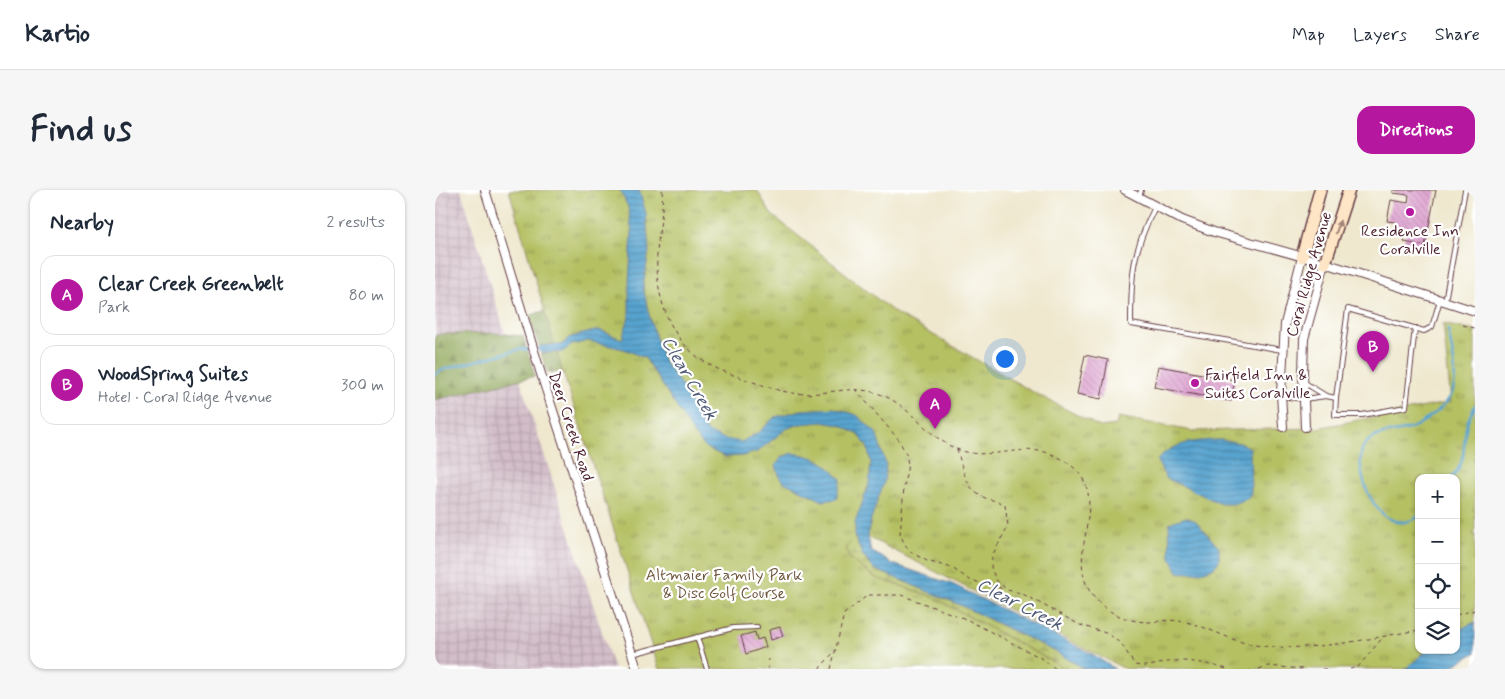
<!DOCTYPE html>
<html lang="en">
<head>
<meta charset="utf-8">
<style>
	body { margin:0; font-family:Mynerve,sans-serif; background:#f6f6f7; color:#1f2937 }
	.controls { position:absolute; right:15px; bottom:15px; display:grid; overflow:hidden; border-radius:10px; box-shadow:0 1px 4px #0004 }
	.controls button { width:45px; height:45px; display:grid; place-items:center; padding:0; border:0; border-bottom:1px solid #e0e1e3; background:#fff; color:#1f2937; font:25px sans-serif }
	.you { position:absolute; left:569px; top:168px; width:18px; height:18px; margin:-12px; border:4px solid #fff; border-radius:50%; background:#1a73e8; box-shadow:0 0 0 8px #1a73e833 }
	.badge { display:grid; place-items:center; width:32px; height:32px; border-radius:50%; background:#b5179e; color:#fff; font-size:16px; font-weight:700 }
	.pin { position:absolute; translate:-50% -41px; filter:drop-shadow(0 1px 2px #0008) }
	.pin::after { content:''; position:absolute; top:26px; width:18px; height:15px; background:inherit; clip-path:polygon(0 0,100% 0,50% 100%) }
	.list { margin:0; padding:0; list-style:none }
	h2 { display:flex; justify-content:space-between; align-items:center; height:65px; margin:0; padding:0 20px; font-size:21px }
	h2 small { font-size:16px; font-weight:400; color:#747a83 }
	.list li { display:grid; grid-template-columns:32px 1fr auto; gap:15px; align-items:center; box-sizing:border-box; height:80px; margin:0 10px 10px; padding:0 10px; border:1px solid #e0e1e3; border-radius:15px }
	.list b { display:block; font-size:19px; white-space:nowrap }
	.list p { margin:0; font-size:16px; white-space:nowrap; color:#747a83 }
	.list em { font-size:16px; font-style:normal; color:#747a83 }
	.icon { flex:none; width:28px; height:28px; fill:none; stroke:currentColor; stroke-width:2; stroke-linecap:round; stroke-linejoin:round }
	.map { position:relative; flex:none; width:1040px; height:479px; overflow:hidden; border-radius:15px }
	header { display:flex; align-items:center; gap:30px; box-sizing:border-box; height:70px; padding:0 25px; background:#fff; border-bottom:1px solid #e0e1e3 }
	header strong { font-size:24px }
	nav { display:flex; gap:28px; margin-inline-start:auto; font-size:18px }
	.intro { display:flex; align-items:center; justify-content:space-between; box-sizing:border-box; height:120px; padding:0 30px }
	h1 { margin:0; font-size:35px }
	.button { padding:12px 22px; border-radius:15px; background:#b5179e; color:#fff; font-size:18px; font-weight:700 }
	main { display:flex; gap:30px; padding:0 30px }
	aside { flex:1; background:#fff; border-radius:15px; box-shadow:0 1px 4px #0004 }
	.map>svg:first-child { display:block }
	.industrial { fill:url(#industrial-grid) }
	.forest { fill:url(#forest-firs); stroke:#6c6242 }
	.wetland { fill:url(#wetland-marsh); stroke:#7f7046 }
	.park { fill:url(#park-tufts); stroke:#7f7046 }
	.water { fill:url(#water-rules); stroke:#50617d }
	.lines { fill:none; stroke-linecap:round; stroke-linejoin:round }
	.stream { stroke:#56a3cf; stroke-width:2.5 }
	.building { fill:url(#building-back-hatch) }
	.lane-casing { stroke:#633d44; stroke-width:6 }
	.street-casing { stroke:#633d44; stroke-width:10 }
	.secondary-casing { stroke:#633d44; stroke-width:14 }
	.path { stroke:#633d44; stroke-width:1; stroke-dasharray:4 4; stroke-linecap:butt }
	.lane { stroke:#fff; stroke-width:4 }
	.street { stroke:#fff; stroke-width:8 }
	.secondary { stroke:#fee5c5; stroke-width:11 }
	.oneway { fill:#a48278 }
	.poi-dot { fill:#b5179e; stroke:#fff; stroke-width:2 }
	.labels { text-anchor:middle; stroke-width:4.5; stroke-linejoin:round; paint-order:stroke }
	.poi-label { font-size:16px; fill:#4a1f2b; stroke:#fff }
	.street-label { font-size:16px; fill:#4a1f2b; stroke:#fff }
	.park-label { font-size:16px; fill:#6f573e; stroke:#fff }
	.water-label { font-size:18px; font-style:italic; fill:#4f5a75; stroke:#fff }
</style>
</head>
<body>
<header>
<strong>Kartio</strong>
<nav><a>Map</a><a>Layers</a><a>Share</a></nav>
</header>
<div class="intro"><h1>Find us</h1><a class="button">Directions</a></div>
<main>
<aside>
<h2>Nearby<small>2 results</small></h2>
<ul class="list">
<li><span class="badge">A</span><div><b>Clear Creek Greenbelt</b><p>Park</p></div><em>80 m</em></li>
<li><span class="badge">B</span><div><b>WoodSpring Suites</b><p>Hotel · Coral Ridge Avenue</p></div><em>300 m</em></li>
</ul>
</aside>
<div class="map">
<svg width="1040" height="479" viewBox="0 0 1040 479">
	<defs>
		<pattern id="industrial-grid" width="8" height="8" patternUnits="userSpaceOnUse" patternTransform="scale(1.25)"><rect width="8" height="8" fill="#d2bdc8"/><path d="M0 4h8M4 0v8" fill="none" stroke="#b6a2ac"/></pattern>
		<pattern id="forest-firs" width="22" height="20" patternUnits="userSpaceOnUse" patternTransform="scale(1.25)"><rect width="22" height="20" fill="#8fa658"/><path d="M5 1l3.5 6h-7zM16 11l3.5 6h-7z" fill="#778749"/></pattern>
		<pattern id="wetland-marsh" width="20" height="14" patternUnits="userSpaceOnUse" patternTransform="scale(1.25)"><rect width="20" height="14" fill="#b4c062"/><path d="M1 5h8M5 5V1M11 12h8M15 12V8" fill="none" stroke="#949b51"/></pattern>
		<pattern id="park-tufts" width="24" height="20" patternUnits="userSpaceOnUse" patternTransform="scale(1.25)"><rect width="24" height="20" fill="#b4c062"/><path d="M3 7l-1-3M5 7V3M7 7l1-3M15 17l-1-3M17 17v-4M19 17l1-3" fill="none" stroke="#949b51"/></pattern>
		<pattern id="water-rules" width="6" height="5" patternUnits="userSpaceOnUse" patternTransform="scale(1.25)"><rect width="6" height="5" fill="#56a3cf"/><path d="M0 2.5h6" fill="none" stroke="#4984a8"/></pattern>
		<pattern id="building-back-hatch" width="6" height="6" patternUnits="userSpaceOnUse" patternTransform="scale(1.25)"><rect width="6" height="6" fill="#dfa1d1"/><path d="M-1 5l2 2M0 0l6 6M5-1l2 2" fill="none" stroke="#b783aa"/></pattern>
	</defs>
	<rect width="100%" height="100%" fill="#fff"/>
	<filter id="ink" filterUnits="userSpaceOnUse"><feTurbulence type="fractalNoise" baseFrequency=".02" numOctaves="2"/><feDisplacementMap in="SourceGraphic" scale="10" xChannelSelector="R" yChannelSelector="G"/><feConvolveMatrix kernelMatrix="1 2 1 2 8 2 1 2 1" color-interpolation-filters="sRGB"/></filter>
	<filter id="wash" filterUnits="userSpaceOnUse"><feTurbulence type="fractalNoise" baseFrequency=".0096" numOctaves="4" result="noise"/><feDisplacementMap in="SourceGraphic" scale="20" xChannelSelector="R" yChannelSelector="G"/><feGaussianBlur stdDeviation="1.12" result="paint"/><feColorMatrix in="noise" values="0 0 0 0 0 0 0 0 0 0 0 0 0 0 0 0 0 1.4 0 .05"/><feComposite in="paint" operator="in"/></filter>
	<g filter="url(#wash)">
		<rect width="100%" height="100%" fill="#efe8cf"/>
		<polygon class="industrial" points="10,0 26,0 72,150 179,479 0,479 0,3"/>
		<g class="forest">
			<polygon points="123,116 126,155 104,156 94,126"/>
			<polygon points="60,143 88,146 100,186 0,210 0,146 5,144"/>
			<polygon points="127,162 134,183 112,182 106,163"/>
		</g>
		<polygon class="wetland" points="420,348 428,366 439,379 523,414 621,462 650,479 631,479 496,406 441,388 414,368 411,357"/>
		<polygon class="park" points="74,0 322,0 336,24 460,123 598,202 665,237 681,235 683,227 757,241 882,238 1016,212 1008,134 1040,141 1040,439 1021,442 1021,288 984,288 984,460 991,460 973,479 690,479 433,347 420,348 411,357 414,368 441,388 496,406 631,479 224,479 128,183"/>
		<g class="water">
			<polygon points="185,0 204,0 211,23 214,61 208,97 215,129 228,170 249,199 271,241 286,248 306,252 323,243 340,227 366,220 399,218 422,225 441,243 451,275 449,292 436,329 433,347 436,361 458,374 517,394 657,464 680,479 650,479 621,462 523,414 439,379 428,366 420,348 420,333 434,294 436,273 432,256 424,245 405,235 387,232 365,234 351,239 322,262 307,266 291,267 271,258 261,247 210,168 189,159 153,151 137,155 127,162 106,163 104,156 126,155 136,147 164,140 187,149 194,127 194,93 197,42 193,17"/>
			<path d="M786,250l19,3 10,5 1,45 -4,6 -14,5h-12l-55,-26 -9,-17c12,-19 44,-21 64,-21z"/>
			<path d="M357,263c24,3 33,9 49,26l-5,20 -13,2 -39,-19 -5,-7 -3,-10 6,-8z"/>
			<path d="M751,327l10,4 23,27c0,6 1,12 -2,16 -6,9 -29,10 -39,8l-8,-16 -1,-33z"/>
			<polygon points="1040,432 1040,463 1013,479 970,479 993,460 1021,460 1021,441"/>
		</g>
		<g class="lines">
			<g class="stream">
				<polyline points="0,184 10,179 86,159 107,160"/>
				<path d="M1016,288c17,-15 11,-35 16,-55 2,-6 6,-12 8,-18"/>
				<path d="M984,326c-41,29 -71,-54 -53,-73 10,-10 26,-10 39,-13 14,-3 45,-25 48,-40 5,-19 -2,-43 -5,-61"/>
			</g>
		</g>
		<g id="blocks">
			<g class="building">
				<polygon points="958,0 1001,0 990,56 969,52 971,40 960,38 961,32 952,31 956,10 973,13 974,5 958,3"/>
				<polygon points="650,165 673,170 666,209 642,204"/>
				<polygon points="723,176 800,190 796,211 719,197"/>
				<polygon points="345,437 348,446 336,450 334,440"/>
				<polygon points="320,442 322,450 328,448 331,457 311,464 306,446"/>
			</g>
		</g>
	</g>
	<g filter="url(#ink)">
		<use href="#blocks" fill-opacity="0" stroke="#633d44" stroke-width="1"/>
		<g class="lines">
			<defs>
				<g id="lane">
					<polyline points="704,8 706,0"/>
					<path d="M720,17c-23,45 -24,68 -24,117l151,26"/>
					<polyline points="1010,111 1030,0"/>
					<polyline points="870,193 891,206"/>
					<polyline points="846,206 869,209 891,206 901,208 913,119 989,141 997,137 1005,110"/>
					<polyline points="901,208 900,225 927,225 971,217 980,138"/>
					<polyline points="262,447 272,479"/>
					<polyline points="197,464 298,438 322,437"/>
				</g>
				<g id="street">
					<polyline points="50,0 106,184 202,479"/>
					<polyline points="690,0 747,30 779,42 890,73 1040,121"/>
					<polyline points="848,237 846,204 850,134 867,67"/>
					<polyline points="870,237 868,183 869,149 890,73"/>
				</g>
				<g id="secondary">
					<polyline points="867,67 885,0"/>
					<polyline points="890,73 914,0"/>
				</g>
			</defs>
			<use href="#lane" class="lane-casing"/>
			<use href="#street" class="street-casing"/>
			<use href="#secondary" class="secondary-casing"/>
			<g class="path">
				<path d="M227,0c2,22 -4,42 -5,64 -2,43 12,87 51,110 12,7 26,11 39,16 16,5 30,11 46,13 28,4 50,-8 80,-1 38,9 55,51 93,60 29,7 62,-10 90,4 66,32 8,90 33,134 12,20 34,31 58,32 11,0 21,-3 32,-1 26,3 49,20 76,24 55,8 110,-6 164,-15"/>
				<polyline points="1028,135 1040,138"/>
				<polyline points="420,199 464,250 471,264 473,274 469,297 465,345 474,361 492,371 517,378 535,390 569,399"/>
				<path d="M522,259c5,17 8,40 26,48 8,4 12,2 22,8l3,21 -16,30 -1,12 5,12 11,10 14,3 59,32 29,9 13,11 13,20c18,4 28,-5 46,-4 15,0 31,4 46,8"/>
				<polyline points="1021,425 1040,420"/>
				<polyline points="333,479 334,469"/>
				<polyline points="384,479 400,461"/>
				<polyline points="396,479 409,424 433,405 466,405 531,429 606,468 621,479"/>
				<polyline points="824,479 832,476 868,479"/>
				<polyline points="887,479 893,479"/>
				<polyline points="915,479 923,477 949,446"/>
			</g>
			<use href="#lane" class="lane"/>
			<use href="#street" class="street"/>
			<use href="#secondary" class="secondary"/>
		</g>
		<defs><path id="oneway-solid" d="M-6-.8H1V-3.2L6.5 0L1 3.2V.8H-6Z" transform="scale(1.25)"/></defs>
		<use class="oneway" href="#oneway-solid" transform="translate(903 37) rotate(-72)"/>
	</g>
	<g class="poi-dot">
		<circle cx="975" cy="22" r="5"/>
		<circle cx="760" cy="193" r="5"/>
	</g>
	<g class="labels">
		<g class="poi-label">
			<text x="975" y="46">Residence Inn<tspan x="975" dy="18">Coralville</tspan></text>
			<text x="770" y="190" text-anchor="start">Fairfield Inn &amp;<tspan x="770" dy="18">Suites Coralville</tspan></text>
		</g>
		<g class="street-label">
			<text transform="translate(873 84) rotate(-74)" y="6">Coral Ridge Avenue</text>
			<text transform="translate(137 236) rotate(72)" y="6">Deer Creek Road</text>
		</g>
		<g class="park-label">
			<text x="289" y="390">Altmaier Family Park<tspan x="289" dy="18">&amp; Disc Golf Course</tspan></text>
		</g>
		<g class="water-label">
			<text transform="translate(255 188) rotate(60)" y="6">Clear Creek</text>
			<text transform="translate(585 414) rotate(27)" y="6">Clear Creek</text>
		</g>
	</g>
</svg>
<div class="controls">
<button>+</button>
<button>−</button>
<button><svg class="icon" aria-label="locate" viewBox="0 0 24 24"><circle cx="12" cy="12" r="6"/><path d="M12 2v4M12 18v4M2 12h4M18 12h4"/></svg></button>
<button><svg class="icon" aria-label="layers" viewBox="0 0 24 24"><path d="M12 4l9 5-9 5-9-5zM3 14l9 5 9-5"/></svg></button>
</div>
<div class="you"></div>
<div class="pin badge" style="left:500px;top:239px">A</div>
<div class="pin badge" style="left:938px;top:182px">B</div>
</div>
</main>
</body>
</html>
